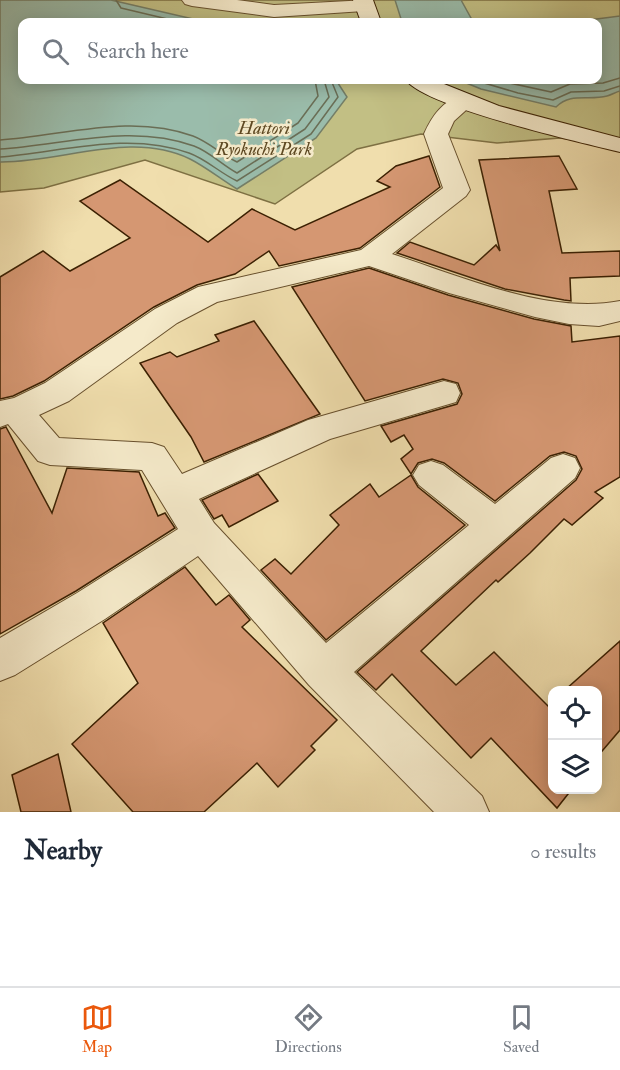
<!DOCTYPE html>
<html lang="en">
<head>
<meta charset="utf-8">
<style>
	body { margin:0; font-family:"IM FELL Double Pica",serif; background:#f6f6f7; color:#1f2937 }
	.controls { position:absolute; right:18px; bottom:18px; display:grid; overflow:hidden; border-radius:12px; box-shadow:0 3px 15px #0003 }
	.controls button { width:54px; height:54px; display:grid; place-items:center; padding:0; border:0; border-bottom:2px solid #e0e1e3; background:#fff; color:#1f2937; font:30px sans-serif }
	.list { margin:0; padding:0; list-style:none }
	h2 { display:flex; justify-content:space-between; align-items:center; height:78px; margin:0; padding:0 24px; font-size:26px }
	h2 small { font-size:20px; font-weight:400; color:#747a83 }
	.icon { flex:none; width:33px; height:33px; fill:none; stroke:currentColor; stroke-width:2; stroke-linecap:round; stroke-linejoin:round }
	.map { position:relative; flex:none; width:620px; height:812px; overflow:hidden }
	.search { position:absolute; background:#fff; box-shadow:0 3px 15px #0003; left:18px; right:18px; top:18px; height:66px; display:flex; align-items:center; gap:15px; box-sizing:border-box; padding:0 21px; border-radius:12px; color:#747a83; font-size:22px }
	.sheet { height:174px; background:#fff }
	nav { display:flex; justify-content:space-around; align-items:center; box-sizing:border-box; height:84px; border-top:2px solid #e0e1e3; background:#fff; font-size:16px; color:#747a83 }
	nav a { display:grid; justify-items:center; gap:3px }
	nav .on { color:#ea580c }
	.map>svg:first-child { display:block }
	.green { fill:#c2bf84; stroke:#7e7043; stroke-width:1.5; fill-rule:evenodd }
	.water { fill:#9abcab; stroke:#747e67; stroke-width:1.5 }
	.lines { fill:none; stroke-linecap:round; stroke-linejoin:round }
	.shore { stroke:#6a6e56; stroke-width:1.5 }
	.building { fill:#d59772; stroke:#3b2002; stroke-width:1.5 }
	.street-casing { stroke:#68502d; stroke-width:2 }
	.secondary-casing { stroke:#3b2002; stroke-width:2 }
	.street { fill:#f5eaca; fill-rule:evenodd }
	.secondary { fill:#f5eaca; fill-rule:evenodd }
	.labels { text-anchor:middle; stroke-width:5; stroke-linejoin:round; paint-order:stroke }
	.far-park-label { font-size:18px; font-style:italic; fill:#5d4822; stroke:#f5eaca }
</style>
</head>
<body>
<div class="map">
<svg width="620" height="812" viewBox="0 0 620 812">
	<rect width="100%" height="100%" fill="#f0dead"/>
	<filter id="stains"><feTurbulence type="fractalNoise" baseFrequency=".00333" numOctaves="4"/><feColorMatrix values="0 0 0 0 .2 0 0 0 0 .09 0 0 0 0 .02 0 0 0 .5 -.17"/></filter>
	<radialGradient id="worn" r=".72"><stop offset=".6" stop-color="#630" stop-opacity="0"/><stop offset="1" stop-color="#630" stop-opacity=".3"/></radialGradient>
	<path class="green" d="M0,0h620v147l-60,-9 -63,5 -76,-9 -64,15 -82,55 -130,-44 -101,28 -44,4zM22,22h576v58h-576z"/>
	<g class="water">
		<path d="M0,0h111l95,22h-184v58h314l11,17 -31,41 -79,51c-15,-9 -31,-22 -47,-30 -59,-29 -128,4 -190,3z"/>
		<polygon points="395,0 461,0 471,18 477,22 402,22"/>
		<path d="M620,16v75c-4,1 -9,4 -13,5 -19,5 -36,-4 -51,11l-75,-18 -22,-9h139v-58h-25z"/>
	</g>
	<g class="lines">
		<g class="shore">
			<polyline points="116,0 121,8 180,22"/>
			<polyline points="474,80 518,93 553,100 571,92 604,91 620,86"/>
			<polyline points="496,80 551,92 570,84 603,83 620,78"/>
			<path d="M0,140c63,-4 131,-27 193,-4 16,6 29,19 44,26l61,-39 20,-27 -3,-16"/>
			<path d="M0,149c64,-4 131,-26 194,-3 16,6 28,19 43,27l68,-44 24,-32 -5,-17"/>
			<path d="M0,157c62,-5 128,-26 189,-4 17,6 31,20 48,28l74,-47 27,-37 -7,-17"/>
		</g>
	</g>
	<g class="building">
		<polygon points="429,156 440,187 360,248 279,266 269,251 235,274 197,285 154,307 44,381 13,396 0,399 0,277 43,251 70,271 130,238 80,201 120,180 208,242 252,209 295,230 390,187 377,181 396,166"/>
		<polygon points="559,156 577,189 549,191 562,253 620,251 620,276 570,278 571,301 564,300 505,289 397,253 410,242 474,265 496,245 500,251 479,160"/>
		<polygon points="369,268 448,295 534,319 571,326 572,342 620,336 620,477 595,492 603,498 572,525 564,519 530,553 498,582 496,580 421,651 456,685 494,652 548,706 552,702 552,789 572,789 557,808 491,738 471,758 392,674 376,690 357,672 576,480 582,469 576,456 564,452 550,456 495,501 444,463 432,459 418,463 411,474 401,459 413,449 404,435 391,442 381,426 457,404 462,394 458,383 443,379 365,401 292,287"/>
		<polygon points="254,321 320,414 204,462 191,437 140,363 170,352 177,357 219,341 215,335"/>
		<polygon points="6,427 52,513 67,468 139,472 158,516 165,513 175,528 76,591 0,634 0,429"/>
		<polygon points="258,474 278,501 229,527 222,515 214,519 202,500"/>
		<polygon points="411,475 418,487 465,525 326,640 261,570 275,559 291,574 339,525 330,515 370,484 379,497"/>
		<polygon points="185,567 216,605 229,595 250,620 242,627 337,720 311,746 315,750 278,787 257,763 204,812 133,812 72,744 138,683 103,623"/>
		<polygon points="620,641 620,730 597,757 597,690 565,690"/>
		<polygon points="58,754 71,812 21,812 12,775"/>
	</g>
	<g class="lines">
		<defs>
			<g id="street">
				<polygon points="182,0 237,0 274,5 368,0 374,5 371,9 364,11 274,17 192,6 185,4"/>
				<path d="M463,95l8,2 4,5 -21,19 -6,13 22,56 -4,6 -74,58c68,22 156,61 228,47v20l-21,5 -30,-2 -34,-7 -86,-24 -80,-27 -152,36 -40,21 -108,78 -30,14 20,23 93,5 12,4 18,27 126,-54 136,-39 12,3 4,9 -4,9 -126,37 -131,60 15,24 112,120 143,-118 -50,-40 -6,-10 6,-10 12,-4 12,4 52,39 56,-46 12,-4 12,4 5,10 -5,10 -221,194 128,124 7,16h-55l-125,-127 -111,-129 -93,63 -90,56 -15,6v-43l77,-45 101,-64 -36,-59 -92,-5 -12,-4 -30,-37 -8,3v-26l14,-3 31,-15 110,-74 43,-22 163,-37 82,-62 -19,-54c8,-18 19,-34 39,-39z"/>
			</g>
			<g id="secondary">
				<polygon points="353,0 373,0 381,22 361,22"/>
				<path d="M406,80h28l65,26 121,32v14c-38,-9 -195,-45 -214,-72z"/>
			</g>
		</defs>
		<use href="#street" class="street-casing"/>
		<use href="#secondary" class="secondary-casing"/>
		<use href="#street" class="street"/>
		<use href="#secondary" class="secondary"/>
	</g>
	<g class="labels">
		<g class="far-park-label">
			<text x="264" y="134">Hattori<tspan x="264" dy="21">Ryokuchi Park</tspan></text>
		</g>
	</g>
	<rect width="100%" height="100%" filter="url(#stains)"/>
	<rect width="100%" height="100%" fill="url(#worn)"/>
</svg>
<div class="controls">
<button><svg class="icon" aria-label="locate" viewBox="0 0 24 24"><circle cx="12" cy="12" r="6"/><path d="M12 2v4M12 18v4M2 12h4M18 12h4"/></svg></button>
<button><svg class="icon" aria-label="layers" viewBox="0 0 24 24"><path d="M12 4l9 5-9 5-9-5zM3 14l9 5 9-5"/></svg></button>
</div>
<div class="search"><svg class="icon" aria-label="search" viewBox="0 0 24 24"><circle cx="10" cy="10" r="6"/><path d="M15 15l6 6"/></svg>Search here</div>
</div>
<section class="sheet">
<h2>Nearby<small>0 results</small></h2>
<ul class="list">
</ul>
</section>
<nav>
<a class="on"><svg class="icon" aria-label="map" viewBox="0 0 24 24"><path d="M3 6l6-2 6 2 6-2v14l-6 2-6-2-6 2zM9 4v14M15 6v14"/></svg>Map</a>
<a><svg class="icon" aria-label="directions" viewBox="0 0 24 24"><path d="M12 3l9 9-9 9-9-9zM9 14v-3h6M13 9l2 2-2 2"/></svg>Directions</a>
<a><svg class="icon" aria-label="saved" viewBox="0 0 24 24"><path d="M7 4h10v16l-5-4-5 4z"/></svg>Saved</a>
</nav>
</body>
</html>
